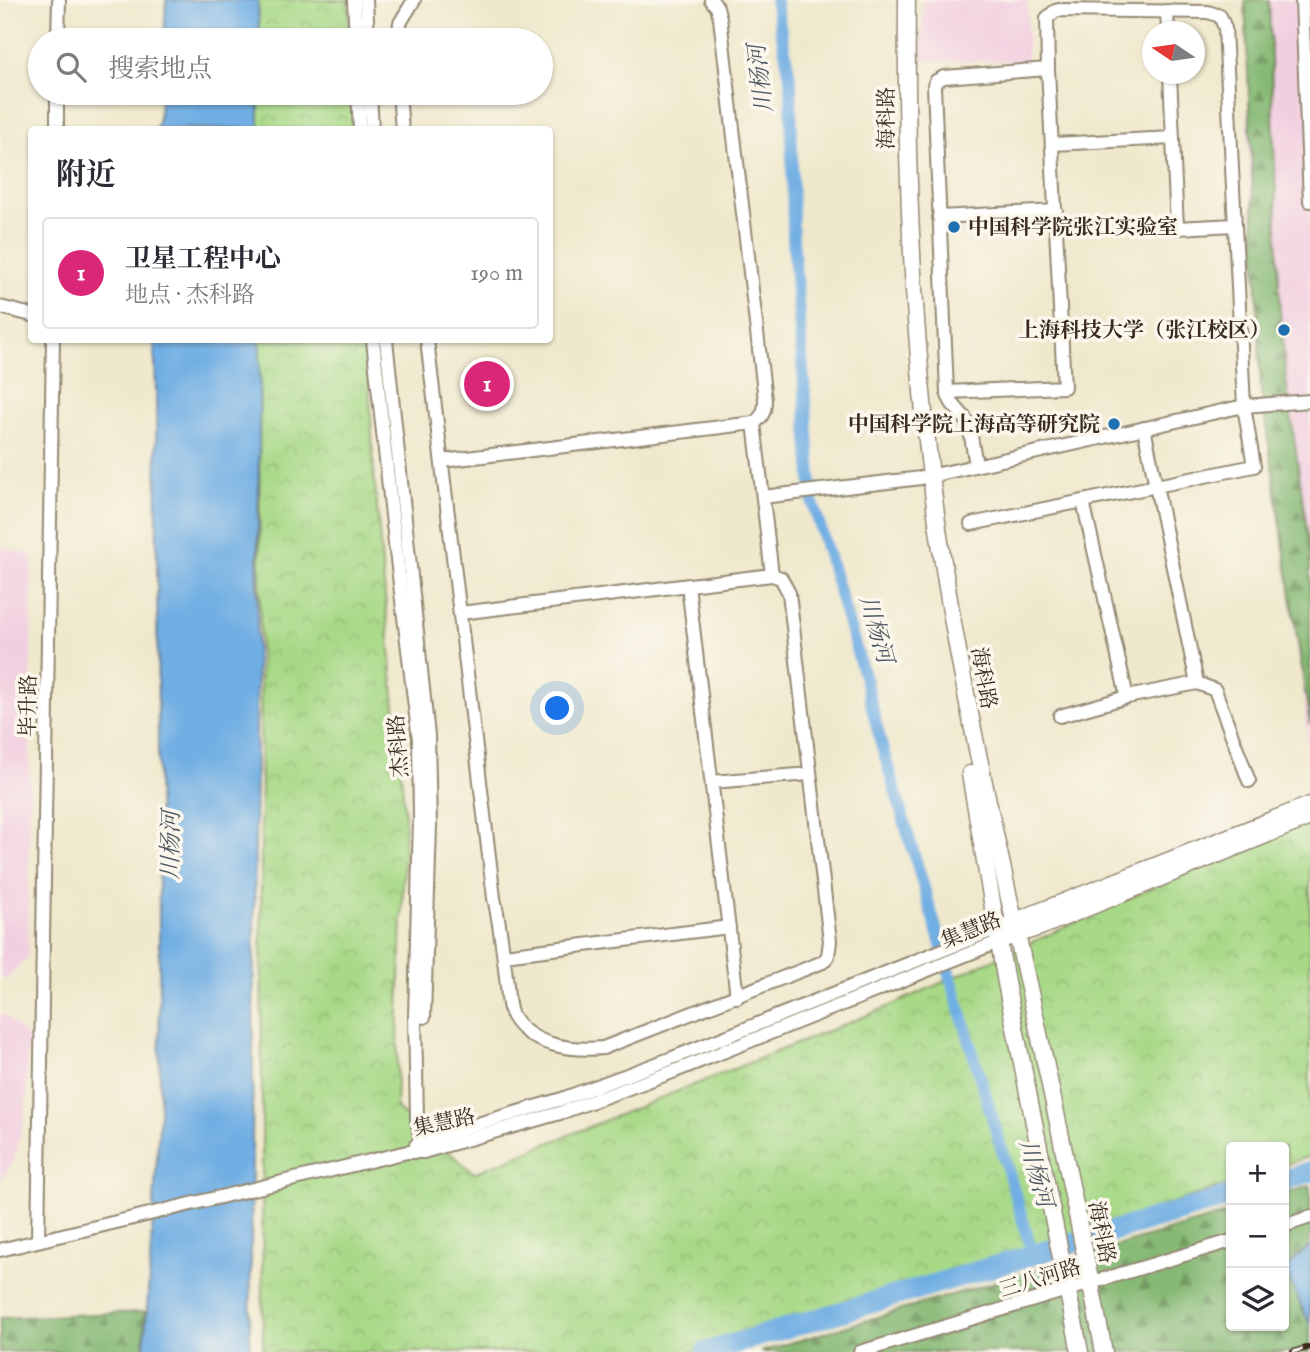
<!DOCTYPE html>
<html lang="zh">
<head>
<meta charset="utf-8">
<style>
	body { margin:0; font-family:"IM FELL English","Noto Serif SC",serif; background:#f7f7f7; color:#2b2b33 }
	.controls { position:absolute; right:21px; bottom:21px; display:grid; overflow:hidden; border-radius:7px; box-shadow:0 2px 5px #0004 }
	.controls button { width:63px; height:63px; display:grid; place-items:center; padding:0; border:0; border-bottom:2px solid #e1e1e2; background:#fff; color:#2b2b33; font:35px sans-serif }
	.compass { position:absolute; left:1142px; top:21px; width:63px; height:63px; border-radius:50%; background:#fff; box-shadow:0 2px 5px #0004; rotate:283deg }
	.you { position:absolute; left:558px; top:709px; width:24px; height:24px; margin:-18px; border:5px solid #fff; border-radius:50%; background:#1a73e8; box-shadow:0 0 0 10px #1a73e833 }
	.badge { display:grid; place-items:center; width:46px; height:46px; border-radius:50%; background:#db2777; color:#fff; font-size:23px; font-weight:700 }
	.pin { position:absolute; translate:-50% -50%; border:4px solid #fff; box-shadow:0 2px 7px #0006 }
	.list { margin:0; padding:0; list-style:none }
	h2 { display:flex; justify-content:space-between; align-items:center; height:91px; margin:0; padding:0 28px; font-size:30px }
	h2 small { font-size:23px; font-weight:400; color:#7c7c81 }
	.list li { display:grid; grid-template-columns:46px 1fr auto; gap:21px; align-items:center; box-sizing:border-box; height:112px; margin:0 14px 14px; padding:0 14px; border:2px solid #e1e1e2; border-radius:7px }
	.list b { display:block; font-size:26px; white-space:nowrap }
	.list p { margin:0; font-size:23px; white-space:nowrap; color:#7c7c81 }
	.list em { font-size:23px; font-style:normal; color:#7c7c81 }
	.icon { flex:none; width:38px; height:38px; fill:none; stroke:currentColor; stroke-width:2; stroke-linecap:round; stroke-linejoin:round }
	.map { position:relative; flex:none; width:1310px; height:1352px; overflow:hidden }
	.search { position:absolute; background:#fff; box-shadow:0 2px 5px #0004; left:28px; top:28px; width:525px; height:77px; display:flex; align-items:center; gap:18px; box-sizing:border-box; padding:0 24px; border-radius:38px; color:#7c7c81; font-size:26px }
	.panel { position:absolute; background:#fff; box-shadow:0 2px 5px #0004; left:28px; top:126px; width:525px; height:217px; border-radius:7px }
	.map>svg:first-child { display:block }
	.built { fill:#f2cfe0 }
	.forest { fill:url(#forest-firs); stroke:#607249; stroke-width:2 }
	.park { fill:url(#park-crowns); stroke:#728252; stroke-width:2 }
	.water { fill:#70aee3; stroke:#566c80; stroke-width:2 }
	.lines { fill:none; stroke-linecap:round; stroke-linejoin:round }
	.canal { stroke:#70aee3; stroke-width:12 }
	.river { stroke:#70aee3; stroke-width:21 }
	.minor-casing { stroke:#958975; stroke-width:16 }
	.tertiary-casing { stroke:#958975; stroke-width:19 }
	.minor { stroke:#fff; stroke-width:12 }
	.tertiary { stroke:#fff; stroke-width:16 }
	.rail-casing { stroke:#3b2a1e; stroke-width:6 }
	.rail { stroke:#fbf7ec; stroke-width:3.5; stroke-dasharray:10; stroke-linecap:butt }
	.poi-dot { fill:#1f6fb2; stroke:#fbf7ec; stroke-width:2.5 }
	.labels { text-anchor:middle; stroke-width:7; stroke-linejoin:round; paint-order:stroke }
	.street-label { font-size:21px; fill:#3b2a1e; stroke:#fbf7ec }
	.poi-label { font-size:21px; font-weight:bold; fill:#3b2a1e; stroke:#fbf7ec; text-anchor:end }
	.water-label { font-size:23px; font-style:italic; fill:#4e5863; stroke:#fbf7ec }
</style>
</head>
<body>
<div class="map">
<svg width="1310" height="1352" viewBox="0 0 1310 1352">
	<defs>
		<pattern id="forest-firs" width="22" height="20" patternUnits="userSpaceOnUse" patternTransform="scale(1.75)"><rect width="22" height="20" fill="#86b974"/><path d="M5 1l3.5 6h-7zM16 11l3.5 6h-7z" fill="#6f975f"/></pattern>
		<pattern id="park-crowns" width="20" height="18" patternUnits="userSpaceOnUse" patternTransform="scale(1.75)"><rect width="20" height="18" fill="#a8d987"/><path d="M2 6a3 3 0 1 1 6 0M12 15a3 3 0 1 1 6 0" fill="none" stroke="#92ba74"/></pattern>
	</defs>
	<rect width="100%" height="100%" fill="#fbf7ec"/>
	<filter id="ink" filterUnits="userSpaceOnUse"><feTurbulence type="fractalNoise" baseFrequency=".0143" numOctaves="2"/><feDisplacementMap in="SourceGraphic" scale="14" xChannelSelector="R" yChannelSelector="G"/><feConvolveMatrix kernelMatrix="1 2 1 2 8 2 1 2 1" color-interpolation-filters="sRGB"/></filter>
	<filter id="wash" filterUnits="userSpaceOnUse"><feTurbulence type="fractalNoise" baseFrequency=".00686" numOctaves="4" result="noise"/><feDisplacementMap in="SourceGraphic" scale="28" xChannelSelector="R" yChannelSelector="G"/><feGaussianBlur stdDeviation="1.57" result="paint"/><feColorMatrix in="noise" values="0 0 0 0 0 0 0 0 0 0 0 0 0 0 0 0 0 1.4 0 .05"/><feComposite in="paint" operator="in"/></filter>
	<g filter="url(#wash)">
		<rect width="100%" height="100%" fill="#efe8cc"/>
		<g class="built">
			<polygon points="923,0 1028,0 1027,62 921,60"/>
			<polygon points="1245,0 1310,0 1310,768 1302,683 1261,390 1248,139 1248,31"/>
			<polygon points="0,547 32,555 28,956 7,979 0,977"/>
			<polygon points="0,1014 7,1016 28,1039 26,1111 14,1160 0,1181"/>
		</g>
		<g class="forest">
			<polygon points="1245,0 1269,0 1280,311 1286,380 1310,552 1310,725 1261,390"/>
			<polygon points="1310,1186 1310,1352 760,1352 1231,1212 1231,1326 1284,1326 1284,1194"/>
			<polygon points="145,1312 144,1352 0,1352 0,1318"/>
		</g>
		<g class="park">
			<polygon points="257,0 348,0 350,40 257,40"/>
			<polygon points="258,93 353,93 355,129 258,129"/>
			<polygon points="259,340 367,340 374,475 405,817 396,1108 474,1173 883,1009 1310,817 1310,1156 1284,1165 1284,1147 1231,1147 1231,1183 737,1352 263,1352"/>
		</g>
		<g class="water">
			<polygon points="166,0 258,0 259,40 164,40"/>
			<polygon points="161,93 259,93 259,129 156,129 159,118"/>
			<polygon points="154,340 260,340 250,1352 144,1352 160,1111 156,389"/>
			<polygon points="1310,1246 1310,1325 1284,1269"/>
		</g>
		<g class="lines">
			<polyline class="canal" points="775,0 791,82 793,237 813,503 865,679 881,743 1033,1255"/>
			<g class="river">
				<polyline points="1284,1180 1310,1172"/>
				<polyline points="706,1352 1231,1196"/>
			</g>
		</g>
	</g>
	<g filter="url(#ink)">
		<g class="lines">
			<defs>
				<g id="minor">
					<polyline points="354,0 356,40"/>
					<polyline points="366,0 368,40"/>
					<polyline points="1302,0 1310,201"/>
					<polyline points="1167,11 1168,32"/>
					<polyline points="58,40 59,0"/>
					<polyline points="398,40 400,23 414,0"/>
					<polyline points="1170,74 1177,228 1235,225"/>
					<polyline points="358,93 360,130"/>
					<polyline points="370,93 372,130"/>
					<polyline points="399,93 402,130"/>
					<polyline points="57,130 57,93"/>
					<polyline points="1053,144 1173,138"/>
					<polyline points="939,217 1056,211"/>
					<polyline points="0,307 32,315"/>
					<polyline points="373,340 395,543 419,740 420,818 415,1018 417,1119 423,1152"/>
					<polyline points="386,340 428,736 430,826 424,1017"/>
					<path d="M427,340c23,186 45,372 67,558 6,26 9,53 12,79 2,12 1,28 6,38 17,31 60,36 91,33l220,-86 5,-6 2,-15 -41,-348 -8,-15 -9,-3 -312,38"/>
					<polyline points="947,392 1064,387 1048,69 1047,18 1055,11 1059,10 1208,12 1220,16 1225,28 1244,406 1254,466 971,524"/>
					<polyline points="754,423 772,575"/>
					<polyline points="1144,428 1197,683"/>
					<path d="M442,461l312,-38c9,-6 11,-13 11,-23l-45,-382 -3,-11 -6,-7"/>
					<path d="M976,465l-7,-40c-5,-13 -18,-17 -22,-33l-13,-306 2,-5 8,-4 104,-8"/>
					<polyline points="763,497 921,478 1244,406 1310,401"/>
					<polyline points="1083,501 1127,697"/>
					<polyline points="688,585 737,997"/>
					<polyline points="1060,716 1127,697 1197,683 1215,690 1249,781"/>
					<polyline points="712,782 810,774"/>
					<polyline points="504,955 729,927"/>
					<polyline points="416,1145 421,1141 562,1099 670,1059 1013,922"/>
					<polyline points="1284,1226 1310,1217"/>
					<polyline points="38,1240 53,340"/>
					<polyline points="0,1250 407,1152 423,1152 560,1113 675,1071 998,942"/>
					<polyline points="860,1352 1231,1241"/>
				</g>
				<g id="tertiary">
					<path d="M907,0c-2,186 7,372 35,556 21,137 51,270 81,405 29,130 56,260 81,391"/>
					<polyline points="970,774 1006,983 1080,1352"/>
					<polyline points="1013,922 1310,805"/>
					<polyline points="1007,938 1040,927 1310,817"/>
				</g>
			</defs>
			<use href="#minor" class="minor-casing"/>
			<use href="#tertiary" class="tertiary-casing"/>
			<use href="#minor" class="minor"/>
			<use href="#tertiary" class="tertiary"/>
			<defs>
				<polyline id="rail" points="1293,1352 1310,1347"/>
			</defs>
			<use href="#rail" class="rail-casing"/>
			<use href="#rail" class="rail"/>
		</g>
	</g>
	<g class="poi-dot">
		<circle cx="954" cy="227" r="7"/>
		<circle cx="1284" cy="330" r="7"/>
		<circle cx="1114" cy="424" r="7"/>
	</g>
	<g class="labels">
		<g class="street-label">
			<text transform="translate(886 118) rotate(-90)" y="7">海科路</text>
			<text transform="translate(984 678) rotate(80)" y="7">海科路</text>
			<text transform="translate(28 706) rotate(-89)" y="7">毕升路</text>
			<text transform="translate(398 746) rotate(-94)" y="7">杰科路</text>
			<text transform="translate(971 930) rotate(-22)" y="7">集慧路</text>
			<text transform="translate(444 1122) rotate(-12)" y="7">集慧路</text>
			<text transform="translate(1102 1232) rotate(79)" y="7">海科路</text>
			<text transform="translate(1040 1278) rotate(-17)" y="7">三八河路</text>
		</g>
		<g class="poi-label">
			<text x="968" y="234" text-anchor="start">中国科学院张江实验室</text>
			<text x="1270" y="337">上海科技大学（张江校区）</text>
			<text x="1100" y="431">中国科学院上海高等研究院</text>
		</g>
		<g class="water-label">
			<text transform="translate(760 79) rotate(-97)" y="8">川杨河</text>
			<text transform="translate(877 629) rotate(74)" y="8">川杨河</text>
			<text transform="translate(170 845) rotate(-89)" y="8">川杨河</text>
			<text transform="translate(1037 1173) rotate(74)" y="8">川杨河</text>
		</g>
	</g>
</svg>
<div class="controls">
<button>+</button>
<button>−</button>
<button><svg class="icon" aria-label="layers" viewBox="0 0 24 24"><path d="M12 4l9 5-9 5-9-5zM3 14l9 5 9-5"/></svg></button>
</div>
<svg class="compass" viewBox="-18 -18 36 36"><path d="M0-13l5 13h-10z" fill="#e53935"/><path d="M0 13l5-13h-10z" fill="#7c7c81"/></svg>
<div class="you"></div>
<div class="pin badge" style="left:487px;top:384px">1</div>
<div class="search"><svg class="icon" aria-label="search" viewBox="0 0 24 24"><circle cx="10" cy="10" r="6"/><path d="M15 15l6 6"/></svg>搜索地点</div>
<section class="panel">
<h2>附近<small></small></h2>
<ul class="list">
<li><span class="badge">1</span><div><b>卫星工程中心</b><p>地点 · 杰科路</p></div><em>190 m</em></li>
</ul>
</section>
</div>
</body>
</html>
